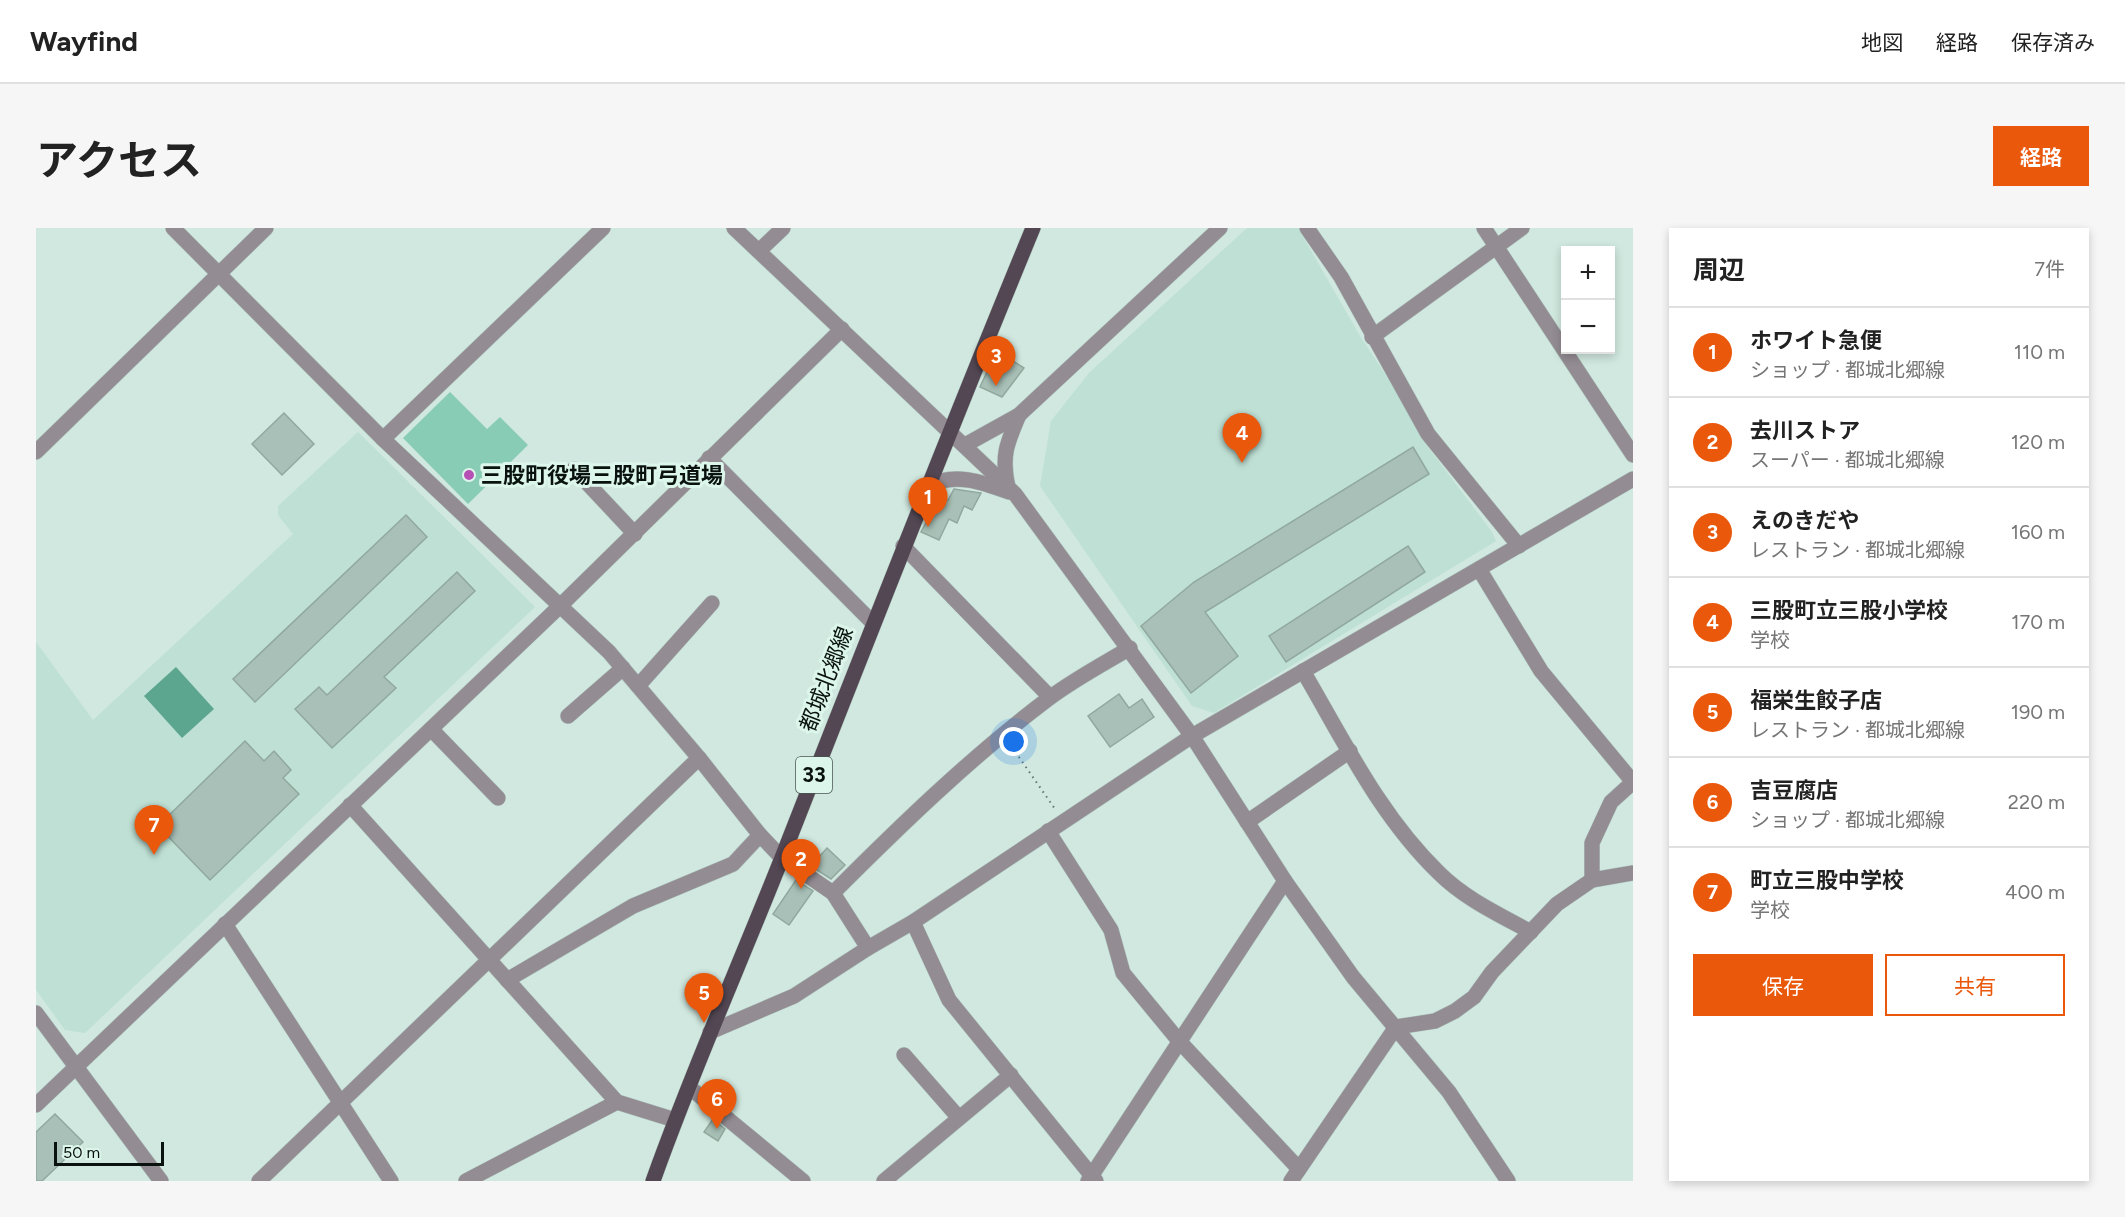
<!DOCTYPE html>
<html lang="ja">
<head>
<meta charset="utf-8">
<style>
	body { margin:0; font-family:Figtree,"Noto Sans JP",sans-serif; background:#f6f6f6; color:#222 }
	.controls { position:absolute; right:18px; top:18px; display:grid; overflow:hidden; border-radius:0px; box-shadow:0 3px 9px #0003 }
	.controls button { width:54px; height:54px; display:grid; place-items:center; padding:0; border:0; border-bottom:2px solid #e0e0e0; background:#fff; color:#222; font:30px sans-serif }
	.scale { position:absolute; left:18px; bottom:15px; width:110px; box-sizing:border-box; padding-left:6px; border:3px solid #09120f; border-top:0; font-size:16px; line-height:21px; white-space:nowrap; color:#09120f; -webkit-text-stroke:4px #ddf6ec; paint-order:stroke }
	.you { position:absolute; left:978px; top:514px; width:21px; height:21px; margin:-15px; border:4px solid #fff; border-radius:50%; background:#1a73e8; box-shadow:0 0 0 9px #1a73e833 }
	.badge { display:grid; place-items:center; width:39px; height:39px; border-radius:50%; background:#ea580c; color:#fff; font-size:20px; font-weight:700 }
	.pin { position:absolute; translate:-50% -50px; filter:drop-shadow(0 2px 3px #0008) }
	.pin::after { content:''; position:absolute; top:32px; width:21px; height:18px; background:inherit; clip-path:polygon(0 0,100% 0,50% 100%) }
	.list { margin:0; padding:0; list-style:none }
	h2 { display:flex; justify-content:space-between; align-items:center; height:78px; margin:0; padding:0 24px; font-size:26px }
	h2 small { font-size:20px; font-weight:400; color:#767676 }
	.list li { display:grid; grid-template-columns:39px 1fr auto; gap:18px; align-items:center; box-sizing:border-box; height:90px; padding:0 24px; border-top:2px solid #e0e0e0 }
	.list b { display:block; font-size:22px; white-space:nowrap }
	.list p { margin:0; font-size:20px; white-space:nowrap; color:#767676 }
	.list em { font-size:20px; font-style:normal; color:#767676 }
	.actions { display:flex; gap:12px; padding:18px 24px }
	.actions a { flex:1; padding:14px 0; border:2px solid #ea580c; border-radius:0px; text-align:center; font-size:21px; color:#ea580c }
	.actions .main { background:#ea580c; color:#fff }
	.map { position:relative; flex:none; width:1597px; height:953px; overflow:hidden; border-radius:0px }
	header { display:flex; align-items:center; gap:36px; box-sizing:border-box; height:84px; padding:0 30px; background:#fff; border-bottom:2px solid #e0e0e0 }
	header strong { font-size:28px }
	nav { display:flex; gap:33px; margin-inline-start:auto; font-size:21px }
	.intro { display:flex; align-items:center; justify-content:space-between; box-sizing:border-box; height:144px; padding:0 36px }
	h1 { margin:0; font-size:42px }
	.button { padding:15px 27px; border-radius:0px; background:#ea580c; color:#fff; font-size:21px; font-weight:700 }
	main { display:flex; gap:36px; padding:0 36px }
	aside { flex:1; background:#fff; border-radius:0px; box-shadow:0 3px 9px #0003 }
	.map>svg:first-child { display:block }
	.built { fill:#bfe0d4 }
	.green { fill:#89ccb6 }
	.water { fill:#5ca68f }
	.building { fill:#a8c0b7; stroke:#91a89f; stroke-width:1.5 }
	.lines { fill:none; stroke-linecap:round; stroke-linejoin:round }
	.minor-casing { stroke:#b0c6be; stroke-width:16 }
	.major-casing { stroke:#b0c6be; stroke-width:16 }
	.path { stroke:#63736d; stroke-width:2; stroke-dasharray:1.5 4.5; stroke-linecap:butt }
	.minor { stroke:#938c93; stroke-width:15 }
	.major { stroke:#534753; stroke-width:15 }
	.poi-dot { fill:#b650b5; stroke:#ddf6ec; stroke-width:2 }
	.labels { text-anchor:middle; stroke-width:6; stroke-linejoin:round; paint-order:stroke }
	.shield { fill:#ddf6ec; stroke:#495651; stroke-width:1.5 }
	.shield-label { font-size:21px; font-weight:bold; fill:#09120f }
	.poi-label { font-size:22px; font-weight:bold; fill:#09120f; stroke:#ddf6ec; text-anchor:start }
	.street-label { font-size:22px; fill:#09120f; stroke:#ddf6ec }
</style>
</head>
<body>
<header>
<strong>Wayfind</strong>
<nav><a>地図</a><a>経路</a><a>保存済み</a></nav>
</header>
<div class="intro"><h1>アクセス</h1><a class="button">経路</a></div>
<main>
<div class="map">
<svg width="1597" height="953" viewBox="0 0 1597 953">
	<rect width="100%" height="100%" fill="#d0e8df"/>
	<g class="built">
		<polygon points="1211,0 1262,0 1324,108 1365,170 1386,211 1456,304 1460,313 1178,485 1156,478 1004,258 1015,193 1053,145"/>
		<polygon points="322,204 499,379 49,805 29,802 0,762 0,414 57,492 257,306 242,287 242,278"/>
	</g>
	<polygon class="green" points="414,164 451,201 464,189 492,217 432,276 367,210"/>
	<polygon class="water" points="140,439 178,481 146,510 108,468"/>
	<g class="building">
		<polygon points="961,123 988,140 966,169 944,159"/>
		<polygon points="248,185 278,216 246,247 216,216"/>
		<polygon points="1377,219 1393,246 1169,384 1202,428 1155,465 1105,398 1158,354"/>
		<polygon points="918,261 945,265 936,282 928,278 921,295 913,291 903,312 885,304 904,269 912,272"/>
		<polygon points="370,287 391,309 219,474 197,451"/>
		<polygon points="1372,318 1389,344 1250,434 1233,408"/>
		<polygon points="421,344 439,363 348,449 360,460 296,520 259,481 283,459 291,467"/>
		<polygon points="1083,466 1093,480 1106,471 1118,489 1074,519 1052,488"/>
		<polygon points="209,513 228,533 238,523 255,542 247,550 263,566 174,652 122,598"/>
		<polygon points="791,620 809,637 795,651 775,638"/>
		<polygon points="760,652 777,663 753,697 737,686"/>
		<polygon points="19,886 47,914 6,953 0,953 0,904"/>
		<polygon points="677,891 689,901 682,913 668,904"/>
	</g>
	<g class="lines">
		<defs>
			<g id="minor">
				<polyline points="137,0 347,211 573,424 663,530 724,607 746,630 797,665 832,720"/>
				<polyline points="698,0 979,266 1156,508 1249,653 1317,749 1413,864 1472,953"/>
				<polyline points="1271,0 1305,49 1392,206 1483,318"/>
				<polyline points="1448,0 1597,227"/>
				<polyline points="723,23 747,0"/>
				<polyline points="1336,109 1486,0"/>
				<polyline points="347,211 567,0"/>
				<polyline points="929,217 983,187 1184,0"/>
				<polyline points="0,224 230,0"/>
				<polyline points="673,230 836,394"/>
				<polyline points="538,241 599,306"/>
				<path d="M891,258c28,-14 55,-4 82,6"/>
				<path d="M972,259c-7,-31 -1,-44 11,-72"/>
				<polyline points="867,318 1014,469"/>
				<polyline points="1443,341 1505,443 1597,554"/>
				<path d="M1267,443c41,70 77,145 136,202 26,26 61,42 92,59"/>
				<polyline points="602,458 676,375"/>
				<polyline points="532,488 587,440"/>
				<polyline points="395,501 462,570"/>
				<polyline points="314,577 581,874 639,892"/>
				<polyline points="1211,594 1314,523"/>
				<polyline points="1012,603 1075,702 1087,745 1143,813 1263,941"/>
				<polyline points="1556,652 1556,615 1575,574 1597,554"/>
				<path d="M797,665c68,-68 138,-136 215,-194 25,-19 55,-35 82,-51"/>
				<polyline points="877,694 913,772 1060,953"/>
				<polyline points="189,696 355,953"/>
				<polyline points="471,752 597,678 697,636 724,607"/>
				<polyline points="0,785 125,953"/>
				<polyline points="674,804 758,768 832,720 877,694 1156,508 1597,251"/>
				<polyline points="868,827 923,890"/>
				<polyline points="653,859 767,953"/>
				<polyline points="0,877 524,378 806,101"/>
				<polyline points="223,953 663,530"/>
				<polyline points="430,953 581,874"/>
				<polyline points="848,953 975,847"/>
				<polyline points="1052,953 1249,653"/>
				<polyline points="1255,953 1360,799 1399,793 1419,783 1438,769 1456,744 1521,676 1556,652 1597,645"/>
			</g>
			<path id="major" d="M617,953c39,-110 87,-217 130,-326 82,-209 164,-419 250,-627"/>
		</defs>
		<use href="#minor" class="minor-casing"/>
		<use href="#major" class="major-casing"/>
		<polyline class="path" points="976,519 1019,581"/>
		<use href="#minor" class="minor"/>
		<use href="#major" class="major"/>
	</g>
	<circle class="poi-dot" cx="433" cy="247" r="6"/>
	<g class="labels">
		<rect class="shield" x="760" y="529" width="36" height="36" rx="4.5"/>
		<g class="shield-label">
			<text x="778" y="554">33</text>
		</g>
		<g class="poi-label">
			<text x="445" y="255">三股町役場三股町弓道場</text>
		</g>
		<g class="street-label">
			<text transform="translate(790 451) rotate(-69)" y="8">都城北郷線</text>
		</g>
	</g>
</svg>
<div class="controls">
<button>+</button>
<button>−</button>
</div>
<div class="scale">50 m</div>
<div class="you"></div>
<div class="pin badge" style="left:892px;top:299px">1</div>
<div class="pin badge" style="left:765px;top:661px">2</div>
<div class="pin badge" style="left:960px;top:158px">3</div>
<div class="pin badge" style="left:1206px;top:235px">4</div>
<div class="pin badge" style="left:668px;top:795px">5</div>
<div class="pin badge" style="left:681px;top:901px">6</div>
<div class="pin badge" style="left:118px;top:627px">7</div>
</div>
<aside>
<h2>周辺<small>7件</small></h2>
<ul class="list">
<li><span class="badge">1</span><div><b>ホワイト急便</b><p>ショップ · 都城北郷線</p></div><em>110 m</em></li>
<li><span class="badge">2</span><div><b>去川ストア</b><p>スーパー · 都城北郷線</p></div><em>120 m</em></li>
<li><span class="badge">3</span><div><b>えのきだや</b><p>レストラン · 都城北郷線</p></div><em>160 m</em></li>
<li><span class="badge">4</span><div><b>三股町立三股小学校</b><p>学校</p></div><em>170 m</em></li>
<li><span class="badge">5</span><div><b>福栄生餃子店</b><p>レストラン · 都城北郷線</p></div><em>190 m</em></li>
<li><span class="badge">6</span><div><b>吉豆腐店</b><p>ショップ · 都城北郷線</p></div><em>220 m</em></li>
<li><span class="badge">7</span><div><b>町立三股中学校</b><p>学校</p></div><em>400 m</em></li>
</ul>
<div class="actions"><a class="main">保存</a><a>共有</a></div>
</aside>
</main>
</body>
</html>
